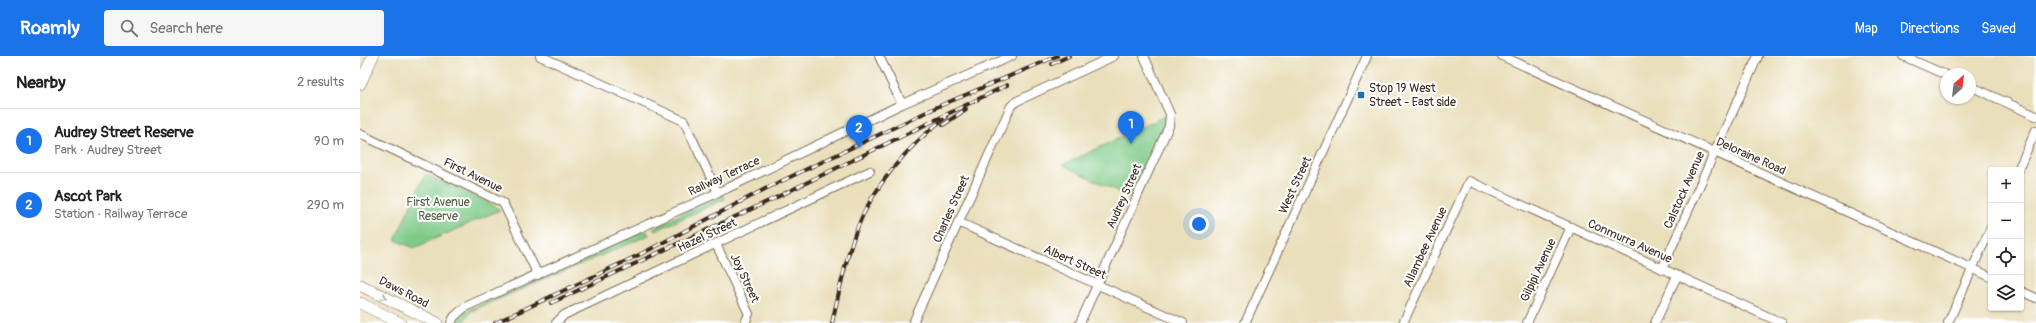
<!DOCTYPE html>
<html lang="en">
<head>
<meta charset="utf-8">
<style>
	body { margin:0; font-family:Pangolin,sans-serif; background:#f6f6f6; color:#202124 }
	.controls { position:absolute; right:12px; bottom:12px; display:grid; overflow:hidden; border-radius:4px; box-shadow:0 1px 3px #0004 }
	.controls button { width:36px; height:36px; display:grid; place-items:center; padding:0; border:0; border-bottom:1px solid #e0e0e0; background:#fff; color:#202124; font:20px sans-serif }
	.compass { position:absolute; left:1580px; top:12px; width:36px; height:36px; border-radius:50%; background:#fff; box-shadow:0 1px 3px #0004; rotate:28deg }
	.you { position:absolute; left:839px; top:168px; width:14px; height:14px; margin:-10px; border:3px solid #fff; border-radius:50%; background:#1a73e8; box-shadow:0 0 0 6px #1a73e833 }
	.badge { display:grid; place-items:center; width:26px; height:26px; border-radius:50%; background:#1a73e8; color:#fff; font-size:13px; font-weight:700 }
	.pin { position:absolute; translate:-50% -33px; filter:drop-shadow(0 1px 2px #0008) }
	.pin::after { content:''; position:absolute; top:21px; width:14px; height:12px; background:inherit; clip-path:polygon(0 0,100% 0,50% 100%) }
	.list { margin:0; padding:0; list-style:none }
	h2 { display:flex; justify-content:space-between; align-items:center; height:52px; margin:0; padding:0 16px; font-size:17px }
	h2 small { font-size:13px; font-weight:400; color:#757577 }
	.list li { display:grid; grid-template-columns:26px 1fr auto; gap:12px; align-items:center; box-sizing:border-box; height:64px; padding:0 16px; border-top:1px solid #e0e0e0 }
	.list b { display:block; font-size:15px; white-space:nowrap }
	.list p { margin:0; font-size:13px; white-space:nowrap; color:#757577 }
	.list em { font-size:13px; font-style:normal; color:#757577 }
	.icon { flex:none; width:22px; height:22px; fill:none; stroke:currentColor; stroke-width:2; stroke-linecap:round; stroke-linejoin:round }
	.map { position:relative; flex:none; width:1676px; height:267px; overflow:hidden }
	header { display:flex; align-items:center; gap:24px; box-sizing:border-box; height:56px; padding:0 20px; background:#1a73e8; color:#fff }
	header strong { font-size:19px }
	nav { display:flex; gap:22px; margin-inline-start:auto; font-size:14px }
	.search { width:280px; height:36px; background:#f6f6f6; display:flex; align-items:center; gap:10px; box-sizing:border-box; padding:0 14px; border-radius:4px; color:#757577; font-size:15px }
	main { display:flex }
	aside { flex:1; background:#fff }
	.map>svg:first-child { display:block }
	.green { fill:#7fca88; stroke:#5d7a53 }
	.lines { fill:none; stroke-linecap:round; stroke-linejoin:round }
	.minor-casing { stroke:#786955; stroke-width:10 }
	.major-casing { stroke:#786955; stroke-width:12 }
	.minor { stroke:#fff; stroke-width:8 }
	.major { stroke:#fff; stroke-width:11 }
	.rail-casing { stroke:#3b2a1e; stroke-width:4 }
	.rail { stroke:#fff; stroke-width:2.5; stroke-dasharray:8; stroke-linecap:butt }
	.oneway { stroke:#a79f9a }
	.poi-dot { fill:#1f6fb2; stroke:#fff; stroke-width:1.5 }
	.labels { text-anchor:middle; stroke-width:4; stroke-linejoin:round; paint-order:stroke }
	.poi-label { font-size:12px; fill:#3b2a1e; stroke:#fff; text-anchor:start }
	.street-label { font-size:12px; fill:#3b2a1e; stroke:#fff }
	.park-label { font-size:12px; fill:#536243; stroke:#fff }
</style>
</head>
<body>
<header>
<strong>Roamly</strong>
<div class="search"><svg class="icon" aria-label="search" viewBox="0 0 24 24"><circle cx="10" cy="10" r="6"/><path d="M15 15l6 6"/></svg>Search here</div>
<nav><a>Map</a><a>Directions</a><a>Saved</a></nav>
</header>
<main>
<aside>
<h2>Nearby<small>2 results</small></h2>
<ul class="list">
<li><span class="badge">1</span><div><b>Audrey Street Reserve</b><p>Park · Audrey Street</p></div><em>90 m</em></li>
<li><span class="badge">2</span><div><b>Ascot Park</b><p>Station · Railway Terrace</p></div><em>290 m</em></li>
</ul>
</aside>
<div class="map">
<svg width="1676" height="267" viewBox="0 0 1676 267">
	<rect width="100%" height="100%" fill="#fff"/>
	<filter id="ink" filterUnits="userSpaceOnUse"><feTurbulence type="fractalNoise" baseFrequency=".025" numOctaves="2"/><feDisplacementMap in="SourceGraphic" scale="8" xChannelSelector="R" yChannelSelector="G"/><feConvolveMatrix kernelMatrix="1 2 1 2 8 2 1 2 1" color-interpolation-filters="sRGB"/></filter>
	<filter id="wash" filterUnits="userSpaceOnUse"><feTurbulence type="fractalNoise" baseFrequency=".012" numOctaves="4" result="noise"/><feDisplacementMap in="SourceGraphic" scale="16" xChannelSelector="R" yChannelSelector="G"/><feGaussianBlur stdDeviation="0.9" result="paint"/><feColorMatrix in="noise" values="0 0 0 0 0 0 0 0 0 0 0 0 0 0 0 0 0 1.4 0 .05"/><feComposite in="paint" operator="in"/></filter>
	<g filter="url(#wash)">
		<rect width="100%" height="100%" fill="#eadfbb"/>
		<g class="green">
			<polygon points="807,59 806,67 771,142 703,109"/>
			<polygon points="65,118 133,149 140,154 54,192 35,184"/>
			<polygon points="363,138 365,143 295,175 293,172"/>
			<polygon points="286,174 289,179 111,255 103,267 98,265 104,256 111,253"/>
		</g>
	</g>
	<g filter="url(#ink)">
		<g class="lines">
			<defs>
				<g id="minor">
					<polyline points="180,0 324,65 358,137"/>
					<polyline points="519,0 542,48"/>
					<polyline points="1142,0 1631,221"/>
					<polyline points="1543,0 1586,19"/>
					<polyline points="1610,30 1676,60"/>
					<polyline points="0,78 143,147 178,219"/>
					<polyline points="1658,114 1676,74"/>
					<polyline points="598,166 823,267"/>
					<polyline points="356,188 389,258 385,267"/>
					<polyline points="1302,213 1398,0"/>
					<polyline points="1661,235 1676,242"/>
					<polyline points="91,267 94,261 105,251 368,132 542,48 652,0"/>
					<polyline points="196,267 204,259 510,115"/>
					<polyline points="553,267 651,50 657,45 754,0"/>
					<polyline points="720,267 809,70 810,58 784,0"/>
					<polyline points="885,267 1007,0"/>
					<polyline points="1043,267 1109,125 1422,267"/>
					<polyline points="1167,267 1211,171"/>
					<polyline points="1295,267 1317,220"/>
					<polyline points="1588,267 1631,171"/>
				</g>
				<g id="major">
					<polyline points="0,28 13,0"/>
					<polyline points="0,229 77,267"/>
					<polyline points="0,247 40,267"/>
				</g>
			</defs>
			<use href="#minor" class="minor-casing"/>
			<use href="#major" class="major-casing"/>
			<use href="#minor" class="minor"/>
			<use href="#major" class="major"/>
			<defs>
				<g id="rail">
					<polyline points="692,8 709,0"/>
					<polyline points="583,69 606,53"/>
					<polyline points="191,247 413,143 647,29"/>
					<polyline points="135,267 283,197 407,132 577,51 697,0"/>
					<path d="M472,267c7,-31 13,-62 24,-92 17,-45 52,-85 90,-114"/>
				</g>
			</defs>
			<use href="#rail" class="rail-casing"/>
			<use href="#rail" class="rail"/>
		</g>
		<defs><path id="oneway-chevron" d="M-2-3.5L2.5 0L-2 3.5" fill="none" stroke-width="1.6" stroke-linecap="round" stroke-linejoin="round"/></defs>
		<use class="oneway" href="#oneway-chevron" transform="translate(24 241) rotate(27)"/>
	</g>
	<rect class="poi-dot" x="997" y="35" width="8" height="8" rx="2"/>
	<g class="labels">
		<g class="poi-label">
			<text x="1009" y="36">Stop 19 West<tspan x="1009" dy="14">Street - East side</tspan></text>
		</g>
		<g class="street-label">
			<text transform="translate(1391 100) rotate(24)" y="4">Deloraine Road</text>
			<text transform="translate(113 119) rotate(26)" y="4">First Avenue</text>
			<text transform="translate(364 120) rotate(-25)" y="4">Railway Terrace</text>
			<text transform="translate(935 129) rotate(-65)" y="4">West Street</text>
			<text transform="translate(1324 134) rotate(-66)" y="4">Calstock Avenue</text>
			<text transform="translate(764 140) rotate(-66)" y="4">Audrey Street</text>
			<text transform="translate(591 153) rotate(-66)" y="4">Charles Street</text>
			<text transform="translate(347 179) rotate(-25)" y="4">Hazel Street</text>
			<text transform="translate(1270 185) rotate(24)" y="4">Conmurra Avenue</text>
			<text transform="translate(1065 191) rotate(-65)" y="4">Allambee Avenue</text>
			<text transform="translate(715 206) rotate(24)" y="4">Albert Street</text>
			<text transform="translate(1178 214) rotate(-65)" y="4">Gilpipi Avenue</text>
			<text transform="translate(385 222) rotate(65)" y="4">Joy Street</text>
			<text transform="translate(44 236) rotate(27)" y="4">Daws Road</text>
		</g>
		<g class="park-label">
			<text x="78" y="150">First Avenue<tspan x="78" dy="14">Reserve</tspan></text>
		</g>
	</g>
</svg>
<div class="controls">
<button>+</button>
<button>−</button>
<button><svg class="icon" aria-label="locate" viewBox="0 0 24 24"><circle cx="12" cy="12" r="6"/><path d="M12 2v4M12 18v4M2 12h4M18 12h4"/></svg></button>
<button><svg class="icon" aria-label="layers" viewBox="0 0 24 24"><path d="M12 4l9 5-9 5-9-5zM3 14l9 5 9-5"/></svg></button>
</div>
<svg class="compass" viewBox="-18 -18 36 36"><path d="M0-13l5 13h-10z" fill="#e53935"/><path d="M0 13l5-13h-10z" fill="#757577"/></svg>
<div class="you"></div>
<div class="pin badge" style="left:771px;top:88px">1</div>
<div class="pin badge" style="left:499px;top:92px">2</div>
</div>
</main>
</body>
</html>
